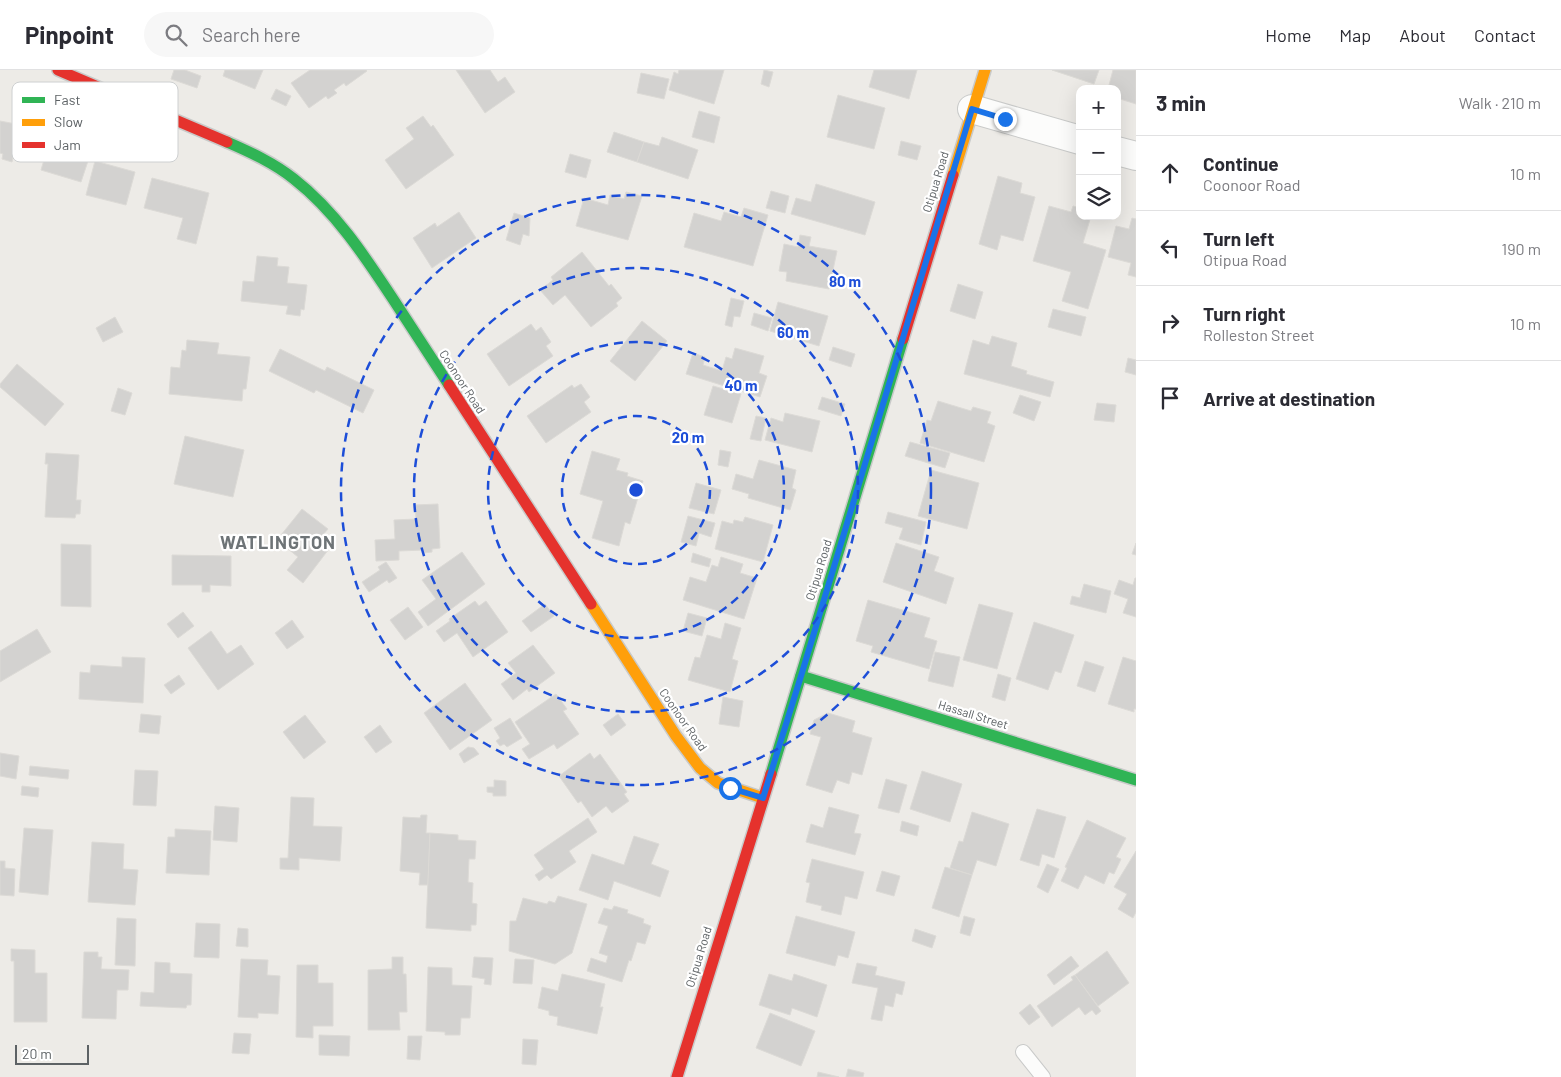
<!DOCTYPE html>
<html lang="en">
<head>
<meta charset="utf-8">
<style>
	body { margin:0; font-family:Barlow,sans-serif; background:#f7f7f7; color:#2b2b33 }
	.controls { position:absolute; right:15px; top:15px; display:grid; overflow:hidden; border-radius:10px; box-shadow:0 5px 20px #0002 }
	.controls button { width:45px; height:45px; display:grid; place-items:center; padding:0; border:0; border-bottom:1px solid #e1e1e2; background:#fff; color:#2b2b33; font:25px sans-serif }
	.scale { position:absolute; left:15px; bottom:12px; width:74px; box-sizing:border-box; padding-left:5px; border:2px solid #5d6265; border-top:0; font-size:14px; line-height:18px; white-space:nowrap; color:#5d6265; -webkit-text-stroke:4px #fff; paint-order:stroke }
	.stop { position:absolute; width:15px; height:15px; margin:-11px; border:4px solid #1a73e8; border-radius:50%; background:#fff }
	.stop.end { background:#1a73e8; border-color:#fff; box-shadow:0 1px 5px #0008 }
	.list { margin:0; padding:0; list-style:none }
	h2 { display:flex; justify-content:space-between; align-items:center; height:65px; margin:0; padding:0 20px; font-size:21px }
	h2 small { font-size:16px; font-weight:400; color:#7c7c81 }
	.list li { display:grid; grid-template-columns:32px 1fr auto; gap:15px; align-items:center; box-sizing:border-box; height:75px; padding:0 20px; border-top:1px solid #e1e1e2 }
	.list b { display:block; font-size:19px; white-space:nowrap }
	.list p { margin:0; font-size:16px; white-space:nowrap; color:#7c7c81 }
	.list em { font-size:16px; font-style:normal; color:#7c7c81 }
	.icon { flex:none; width:28px; height:28px; fill:none; stroke:currentColor; stroke-width:2; stroke-linecap:round; stroke-linejoin:round }
	.map { position:relative; flex:none; width:1136px; height:1007px; overflow:hidden }
	header { display:flex; align-items:center; gap:30px; box-sizing:border-box; height:70px; padding:0 25px; background:#fff; border-bottom:1px solid #e1e1e2 }
	header strong { font-size:24px }
	nav { display:flex; gap:28px; margin-inline-start:auto; font-size:18px }
	.search { width:350px; height:45px; background:#f7f7f7; display:flex; align-items:center; gap:12px; box-sizing:border-box; padding:0 18px; border-radius:28px; color:#7c7c81; font-size:19px }
	main { display:flex }
	aside { flex:1; background:#fff }
	.map>svg:first-child { display:block }
	.building { fill:#d3d2d0; stroke:#dcdad6 }
	.lines { fill:none; stroke-linecap:round; stroke-linejoin:round }
	.lane-casing { stroke:#c9cac9; stroke-width:16 }
	.street-casing { stroke:#c9cac9; stroke-width:30 }
	.fast-casing { stroke:#c9cac9; stroke-width:14 }
	.slow-casing { stroke:#c9cac9; stroke-width:14 }
	.jam-casing { stroke:#c9cac9; stroke-width:14 }
	.lane { stroke:#fcfcfb; stroke-width:14 }
	.street { stroke:#fcfcfb; stroke-width:28 }
	.fast { stroke:#30b455; stroke-width:11 }
	.slow { stroke:#ff9f0a; stroke-width:11 }
	.jam { stroke:#e5322d; stroke-width:11 }
	.route { stroke:#1a73e8; stroke-width:6 }
	.ring { fill:none; stroke:#1d4ed8; stroke-width:2.5; stroke-dasharray:9 6 }
	.labels { text-anchor:middle; stroke-width:4.5; stroke-linejoin:round; paint-order:stroke }
	.street-label { font-size:12px; fill:#5d6265; stroke:#fff }
	.district-label { font-size:18px; font-weight:bold; letter-spacing:1px; fill:#6e7477; stroke:#fff }
	.key { fill:#fff; stroke:#ced0d1; stroke-width:1 }
	.key-label { font-size:14px; fill:#5d6265 }
	.centre { fill:#1d4ed8; stroke:#fff; stroke-width:2.5 }
	.ring-label { font-size:15px; text-anchor:middle; font-weight:bold; fill:#1d4ed8; stroke:#fff; stroke-width:4.5; stroke-linejoin:round; paint-order:stroke }
</style>
</head>
<body>
<header>
<strong>Pinpoint</strong>
<div class="search"><svg class="icon" aria-label="search" viewBox="0 0 24 24"><circle cx="10" cy="10" r="6"/><path d="M15 15l6 6"/></svg>Search here</div>
<nav><a>Home</a><a>Map</a><a>About</a><a>Contact</a></nav>
</header>
<main>
<div class="map">
<svg width="1136" height="1007" viewBox="0 0 1136 1007">
	<rect width="100%" height="100%" fill="#edebe7"/>
	<g class="building">
		<polygon points="174,0 185,0 201,6 197,18 171,9"/>
		<polygon points="225,0 263,0 255,19 223,6"/>
		<polygon points="310,0 366,0 367,1 346,16 344,13 334,20 337,23 328,29 326,26 309,38 291,13"/>
		<polygon points="456,0 490,0 498,12 505,7 515,22 485,43"/>
		<polygon points="679,0 724,0 714,34 669,20 674,2 678,4"/>
		<polygon points="764,0 773,2 769,17 761,14"/>
		<polygon points="874,0 917,0 909,29 869,17"/>
		<polygon points="1052,0 1099,0 1094,14"/>
		<polygon points="1113,0 1136,0 1136,34 1117,28 1117,19 1108,19"/>
		<polygon points="641,3 669,9 664,29 637,23"/>
		<polygon points="276,19 291,26 286,36 271,29"/>
		<polygon points="838,25 885,38 874,79 827,67"/>
		<polygon points="699,41 720,47 714,73 692,67"/>
		<polygon points="423,46 431,57 433,55 454,85 406,119 385,90 414,69 406,58"/>
		<polygon points="0,51 32,57 25,89 13,87 12,92 2,89 3,84 0,83"/>
		<polygon points="614,62 644,72 637,92 607,82"/>
		<polygon points="662,67 698,80 688,109 637,92 644,72 659,76"/>
		<polygon points="50,70 91,82 81,112 41,100"/>
		<polygon points="901,71 921,76 917,90 898,85"/>
		<polygon points="570,84 591,90 586,108 565,102"/>
		<polygon points="95,91 135,102 126,135 86,125"/>
		<polygon points="998,106 1022,113 1020,123 1035,127 1023,171 1001,165 997,180 979,174"/>
		<polygon points="152,108 209,123 196,174 177,169 183,148 144,138"/>
		<polygon points="816,114 875,132 865,165 791,144 796,128 811,132"/>
		<polygon points="771,121 789,126 785,143 766,138"/>
		<polygon points="626,122 642,126 628,170 576,156 584,128 608,135 610,125 624,129"/>
		<polygon points="1049,136 1071,142 1073,136 1080,138 1080,146 1091,146 1083,173 1106,180 1088,239 1062,231 1071,202 1033,191"/>
		<polygon points="744,138 768,145 753,196 684,177 694,143 721,151 724,142 741,147"/>
		<polygon points="459,142 476,168 432,198 413,168 435,153 437,157"/>
		<polygon points="514,143 530,148 529,166 523,164 520,175 506,170"/>
		<polygon points="1132,148 1136,149 1136,207 1128,205 1131,193 1108,187 1116,156 1129,159"/>
		<polygon points="800,165 811,167 809,176 837,181 829,219 786,211 787,202 779,201 784,174 798,177"/>
		<polygon points="582,182 609,216 611,214 622,228 616,233 618,236 591,257 565,225 553,235 540,220 553,210 551,207"/>
		<polygon points="257,186 278,188 277,196 289,197 287,213 307,215 304,240 301,239 300,246 286,244 288,236 241,231 243,211 254,212"/>
		<polygon points="958,214 983,222 975,249 950,241"/>
		<polygon points="731,228 744,231 740,247 734,246 732,257 725,255"/>
		<polygon points="778,232 828,246 819,276 770,261"/>
		<polygon points="1053,239 1086,247 1081,266 1048,257"/>
		<polygon points="754,243 772,248 768,261 751,255"/>
		<polygon points="115,247 123,262 103,272 96,258"/>
		<polygon points="642,251 667,271 635,311 610,291"/>
		<polygon points="531,254 536,261 541,257 551,272 546,276 553,286 509,316 487,284"/>
		<polygon points="992,266 1017,273 1011,296 1027,301 1026,304 1054,312 1050,327 964,304 973,270 989,275"/>
		<polygon points="187,270 219,273 217,284 250,287 246,319 243,319 242,331 169,324 171,297 180,298 182,280 186,281"/>
		<polygon points="833,277 855,284 851,297 829,290"/>
		<polygon points="735,278 764,286 759,303 767,306 760,327 686,304 693,283 705,287 703,295 722,301 726,287 732,289"/>
		<polygon points="280,279 325,301 327,297 374,320 363,343 316,320 314,323 269,301"/>
		<polygon points="1128,288 1136,290 1136,305 1125,302"/>
		<polygon points="17,294 64,334 45,356 0,317 0,314"/>
		<polygon points="581,314 590,327 584,332 591,342 546,373 527,346 572,315 574,318"/>
		<polygon points="713,316 741,324 732,353 704,345"/>
		<polygon points="118,318 132,323 125,345 111,341"/>
		<polygon points="1020,325 1041,332 1034,351 1013,343"/>
		<polygon points="822,327 845,334 841,346 818,339"/>
		<polygon points="938,331 971,341 973,337 991,342 987,353 995,356 984,392 920,373 927,350 931,351"/>
		<polygon points="1097,333 1116,335 1114,352 1094,350"/>
		<polygon points="785,343 820,351 812,382 765,370 771,348 783,352"/>
		<polygon points="756,346 766,348 761,371 750,369"/>
		<polygon points="185,366 244,380 233,427 174,414"/>
		<polygon points="910,372 950,383 945,398 905,386"/>
		<polygon points="720,380 731,382 728,397 718,395"/>
		<polygon points="592,381 620,389 616,400 628,403 627,406 643,411 630,454 625,452 619,476 592,468 603,431 580,424"/>
		<polygon points="46,383 79,385 76,430 81,430 80,444 76,444 75,448 45,447 48,394 45,394"/>
		<polygon points="759,390 796,400 792,418 796,420 790,440 748,428 749,424 732,419 736,404 753,409"/>
		<polygon points="931,400 979,413 967,459 918,446"/>
		<polygon points="696,413 721,420 714,444 689,438"/>
		<polygon points="438,434 440,478 432,479 432,482 423,483 423,480 399,481 399,490 376,491 375,470 395,469 394,450 416,449 415,435"/>
		<polygon points="302,439 328,459 321,467 332,475 303,513 287,500 298,487 277,470"/>
		<polygon points="888,442 926,452 921,475 899,469 903,458 885,453"/>
		<polygon points="688,446 715,453 711,467 699,463 696,476 681,472"/>
		<polygon points="745,447 773,455 763,492 715,479 722,451 733,454 734,450 743,452"/>
		<polygon points="896,473 939,487 934,501 954,508 946,534 883,512"/>
		<polygon points="1136,473 1136,485 1132,484"/>
		<polygon points="61,474 91,475 91,537 61,536"/>
		<polygon points="462,482 485,514 428,556 418,542 436,529 422,510"/>
		<polygon points="693,483 711,489 709,497 691,492"/>
		<polygon points="172,485 231,486 231,516 210,515 210,522 202,522 202,515 172,515"/>
		<polygon points="721,487 743,494 740,503 757,508 744,549 683,530 690,507 706,512 712,495 718,497"/>
		<polygon points="386,492 397,508 389,513 387,510 369,522 362,512 380,500 378,497"/>
		<polygon points="1135,508 1136,508 1136,547 1123,543 1128,529 1114,524 1119,510 1133,515"/>
		<polygon points="1084,514 1111,521 1106,543 1070,534 1072,526 1080,528"/>
		<polygon points="868,530 930,548 924,567 937,571 929,599 871,582 873,576 856,571"/>
		<polygon points="475,531 479,536 486,531 508,562 473,587 457,563 444,572 436,561 450,551 449,549"/>
		<polygon points="545,534 554,546 531,562 522,551"/>
		<polygon points="979,534 1013,543 997,599 963,590"/>
		<polygon points="408,537 423,557 405,570 390,550"/>
		<polygon points="183,542 194,556 178,568 167,554"/>
		<polygon points="688,543 707,548 702,566 683,561"/>
		<polygon points="292,550 304,567 287,579 275,563"/>
		<polygon points="1034,552 1074,565 1061,603 1055,601 1048,620 1016,609"/>
		<polygon points="725,553 741,558 732,589 738,591 730,622 688,610 695,587 700,588 707,565 721,569"/>
		<polygon points="37,559 51,582 0,612 0,581"/>
		<polygon points="211,561 227,584 241,575 254,594 218,620 188,578"/>
		<polygon points="533,575 555,603 529,622 527,619 513,630 501,614 516,603 508,593"/>
		<polygon points="935,582 960,587 953,617 928,611"/>
		<polygon points="122,587 145,588 143,633 79,629 80,602 90,603 91,595 122,597"/>
		<polygon points="1123,587 1136,591 1136,639 1134,639 1134,642 1108,634"/>
		<polygon points="1085,591 1104,597 1095,622 1077,616"/>
		<polygon points="998,604 1011,608 1005,631 992,627"/>
		<polygon points="179,605 185,614 171,624 164,615"/>
		<polygon points="465,613 492,650 450,680 424,643"/>
		<polygon points="556,624 567,639 563,641 579,664 557,679 554,674 529,689 522,679 530,674 515,652"/>
		<polygon points="723,627 743,631 739,657 719,654"/>
		<polygon points="828,643 855,651 852,662 872,668 862,705 852,702 849,714 837,710 832,723 806,715 821,667 810,664 814,650"/>
		<polygon points="141,644 161,646 159,664 139,662"/>
		<polygon points="618,644 626,655 611,666 603,655"/>
		<polygon points="305,645 326,672 304,689 283,662"/>
		<polygon points="510,648 522,668 507,677 504,674 500,676 496,671 500,668 494,658"/>
		<polygon points="380,655 392,672 376,683 364,667"/>
		<polygon points="468,677 474,678 479,684 464,693 459,684"/>
		<polygon points="0,683 19,686 16,709 0,706"/>
		<polygon points="590,683 594,689 600,684 627,722 624,724 629,731 612,743 606,736 592,747 581,731 578,733 559,706"/>
		<polygon points="30,696 69,700 68,709 29,705"/>
		<polygon points="135,700 158,701 156,736 133,735"/>
		<polygon points="922,701 962,714 950,752 910,739"/>
		<polygon points="886,709 907,715 899,743 878,738"/>
		<polygon points="494,710 506,711 506,726 493,726 493,723 487,722 487,717 494,717"/>
		<polygon points="22,716 39,718 38,727 21,725"/>
		<polygon points="291,727 314,728 313,756 342,757 340,791 299,788 299,800 280,799 280,788 288,788"/>
		<polygon points="215,736 239,738 237,772 213,770"/>
		<polygon points="829,737 859,745 854,763 861,764 855,785 806,772 811,754 823,758"/>
		<polygon points="1037,739 1066,747 1054,788 1042,784 1039,796 1020,790"/>
		<polygon points="972,742 1009,754 996,796 977,790 972,805 950,798 959,771 963,772"/>
		<polygon points="421,745 427,745 426,763 430,763 428,815 419,815 420,803 400,801 403,747 420,748"/>
		<polygon points="588,748 597,762 569,781 576,792 551,809 547,805 539,811 535,805 544,799 534,785"/>
		<polygon points="1087,750 1126,768 1116,787 1121,789 1114,804 1109,802 1104,814 1085,805 1078,819 1061,811 1067,798 1065,797"/>
		<polygon points="902,751 919,756 917,766 900,761"/>
		<polygon points="24,758 53,760 48,825 19,822"/>
		<polygon points="175,759 211,761 209,805 166,803 168,767 175,767"/>
		<polygon points="430,763 458,765 458,770 476,771 475,789 469,789 468,812 473,813 472,833 477,834 476,855 471,855 471,861 426,858"/>
		<polygon points="634,766 659,774 651,794 669,801 660,827 614,811 608,830 579,820 592,784 624,795"/>
		<polygon points="92,772 124,774 123,799 138,800 135,835 88,832"/>
		<polygon points="1136,781 1136,842 1133,848 1118,839 1127,824 1114,817"/>
		<polygon points="812,789 864,802 857,829 845,826 841,845 821,840 822,836 806,832 810,813 806,812"/>
		<polygon points="0,791 5,791 5,798 15,799 14,826 0,825"/>
		<polygon points="1047,794 1059,799 1048,823 1037,817"/>
		<polygon points="945,797 972,805 959,847 932,838"/>
		<polygon points="882,801 900,806 894,826 876,821"/>
		<polygon points="558,826 587,834 572,883 555,894 509,881 510,851 516,851 523,828 547,834 549,831 555,833"/>
		<polygon points="614,836 628,840 627,843 644,849 643,853 651,856 645,874 637,872 631,891 629,890 622,912 587,901 591,888 606,893 608,886 599,883 608,856 598,853 604,838 612,840"/>
		<polygon points="796,846 855,862 848,888 838,885 835,896 786,883"/>
		<polygon points="964,846 975,849 970,866 960,863"/>
		<polygon points="117,848 136,849 135,896 115,895"/>
		<polygon points="196,853 220,854 219,888 194,887"/>
		<polygon points="238,858 248,859 248,877 236,876"/>
		<polygon points="915,859 936,866 932,878 912,871"/>
		<polygon points="11,879 35,880 35,903 47,903 47,952 14,952 14,891 11,891"/>
		<polygon points="1107,881 1129,913 1098,936 1075,905"/>
		<polygon points="84,882 98,882 98,887 102,887 101,899 129,900 128,920 117,920 116,949 82,948"/>
		<polygon points="1071,886 1079,896 1054,915 1047,905"/>
		<polygon points="392,887 403,887 403,904 406,904 407,942 399,942 400,960 368,960 368,900 392,899"/>
		<polygon points="474,887 493,888 491,915 484,914 485,909 472,907"/>
		<polygon points="241,889 268,890 267,905 280,906 278,944 258,943 258,948 238,947"/>
		<polygon points="515,889 534,890 532,914 513,913"/>
		<polygon points="155,892 170,893 170,903 192,904 191,935 187,935 186,938 140,936 141,922 154,923"/>
		<polygon points="857,893 877,897 875,905 905,912 902,925 896,923 893,937 885,935 882,951 871,949 878,918 852,913"/>
		<polygon points="297,895 318,895 318,913 333,913 333,956 313,956 313,968 296,967"/>
		<polygon points="428,897 452,898 452,915 472,916 470,948 461,948 460,965 445,965 445,962 426,961"/>
		<polygon points="562,904 605,914 600,937 603,937 597,964 557,955 558,947 549,945 549,941 538,938 542,917 558,921"/>
		<polygon points="769,904 792,911 794,904 827,915 817,947 792,938 790,945 759,935"/>
		<polygon points="1075,905 1101,941 1096,945 1092,940 1085,945 1079,937 1052,957 1037,936 1073,910 1071,907"/>
		<polygon points="1030,934 1040,947 1029,955 1019,943"/>
		<polygon points="770,943 815,961 801,996 756,978"/>
		<polygon points="234,963 251,964 249,984 232,983"/>
		<polygon points="319,965 350,966 349,986 319,985"/>
		<polygon points="408,966 422,966 420,990 407,989"/>
		<polygon points="523,969 538,970 536,995 522,994"/>
		<polygon points="848,999 864,1003 863,1007 846,1007"/>
		<polygon points="818,1002 839,1007 817,1007"/>
	</g>
	<g class="lines">
		<defs>
			<polyline id="lane" points="1023,982 1043,1007"/>
			<g id="street">
				<polyline points="972,39 1080,70"/>
				<polyline points="1117,81 1136,86"/>
			</g>
			<g id="fast">
				<path d="M227,72c23,10 47,21 67,37 41,32 70,76 99,120 18,28 37,57 56,86"/>
				<polyline points="801,606 1136,710"/>
				<polyline points="771,704 903,269"/>
			</g>
			<g id="slow">
				<polyline points="953,105 985,0"/>
				<polyline points="591,534 676,666 700,698 718,713 763,728"/>
			</g>
			<g id="jam">
				<polyline points="58,0 227,72"/>
				<polyline points="903,269 953,105"/>
				<polyline points="449,315 591,534"/>
				<polyline points="677,1007 771,704"/>
			</g>
		</defs>
		<use href="#lane" class="lane-casing"/>
		<use href="#street" class="street-casing"/>
		<use href="#fast" class="fast-casing"/>
		<use href="#slow" class="slow-casing"/>
		<use href="#jam" class="jam-casing"/>
		<use href="#lane" class="lane"/>
		<use href="#street" class="street"/>
		<use href="#fast" class="fast"/>
		<use href="#slow" class="slow"/>
		<use href="#jam" class="jam"/>
	</g>
	<g class="lines">
		<polyline class="route" points="730,718 763,728 801,606 972,39 1005,49"/>
	</g>
	<g class="ring">
		<circle cx="636" cy="420" r="74"/>
		<circle cx="636" cy="420" r="148"/>
		<circle cx="636" cy="420" r="222"/>
		<circle cx="636" cy="420" r="295"/>
	</g>
	<g class="labels">
		<g class="street-label">
			<text transform="translate(936 112) rotate(-73)" y="4">Otipua Road</text>
			<text transform="translate(462 312) rotate(57)" y="4">Coonoor Road</text>
			<text transform="translate(819 500) rotate(-73)" y="4">Otipua Road</text>
			<text transform="translate(973 645) rotate(17)" y="4">Hassall Street</text>
			<text transform="translate(683 650) rotate(55)" y="4">Coonoor Road</text>
			<text transform="translate(699 887) rotate(-73)" y="4">Otipua Road</text>
		</g>
		<g class="district-label">
			<text x="278" y="479">WATLINGTON</text>
		</g>
	</g>
	<rect x="12" y="12" width="166" height="80" rx="8" class="key"/>
	<rect x="22" y="27" width="23" height="6" fill="#30b455"/>
	<rect x="22" y="49" width="23" height="7" fill="#ff9f0a"/>
	<rect x="22" y="72" width="23" height="6" fill="#e5322d"/>
	<g class="key-label">
		<text x="54" y="35">Fast</text>
		<text x="54" y="57">Slow</text>
		<text x="54" y="80">Jam</text>
	</g>
	<circle cx="636" cy="420" r="8" class="centre"/>
	<g class="ring-label">
		<text x="845" y="217">80 m</text>
		<text x="793" y="268">60 m</text>
		<text x="741" y="321">40 m</text>
		<text x="688" y="373">20 m</text>
	</g>
</svg>
<div class="controls">
<button>+</button>
<button>−</button>
<button><svg class="icon" aria-label="layers" viewBox="0 0 24 24"><path d="M12 4l9 5-9 5-9-5zM3 14l9 5 9-5"/></svg></button>
</div>
<div class="scale">20 m</div>
<div class="stop" style="left:730px;top:718px"></div>
<div class="stop end" style="left:1005px;top:49px"></div>
</div>
<aside>
<h2>3 min<small>Walk · 210 m</small></h2>
<ul class="list">
<li><svg class="icon" aria-label="ahead" viewBox="0 0 24 24"><path d="M12 20V5M6 11l6-6 6 6"/></svg><div><b>Continue</b><p>Coonoor Road</p></div><em>10 m</em></li>
<li><svg class="icon" aria-label="left" viewBox="0 0 24 24"><path d="M17 20v-9H6M10 6l-5 5 5 5"/></svg><div><b>Turn left</b><p>Otipua Road</p></div><em>190 m</em></li>
<li><svg class="icon" aria-label="right" viewBox="0 0 24 24"><path d="M7 20v-9h11M14 6l5 5-5 5"/></svg><div><b>Turn right</b><p>Rolleston Street</p></div><em>10 m</em></li>
<li><svg class="icon" aria-label="arrive" viewBox="0 0 24 24"><path d="M6 21V4h12l-3 4 3 4H6"/></svg><div><b>Arrive at destination</b></div></li>
</ul>
</aside>
</main>
</body>
</html>
